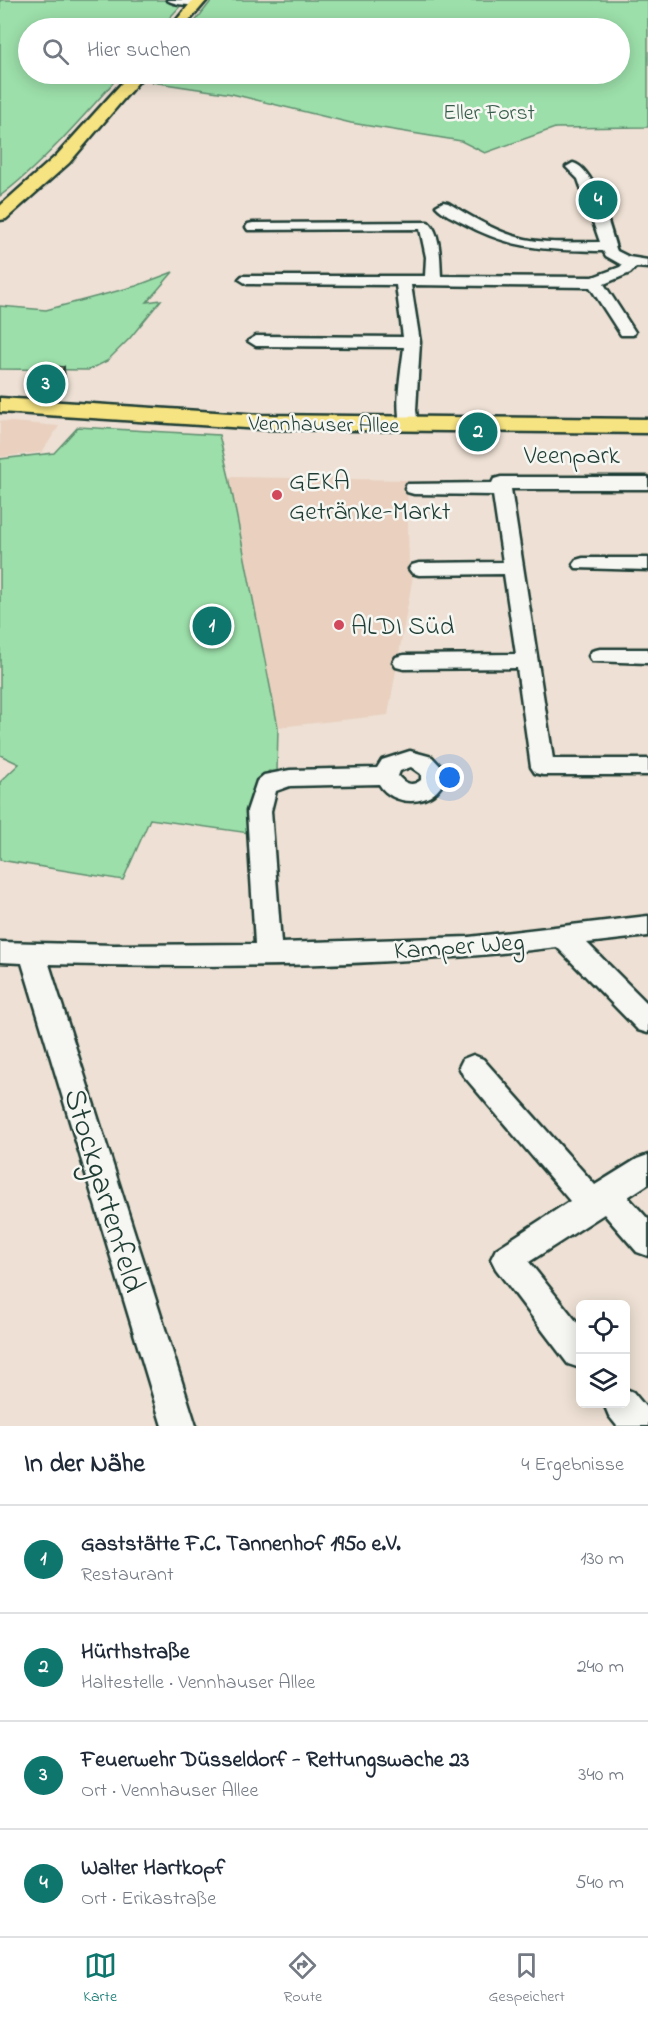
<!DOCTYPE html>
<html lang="de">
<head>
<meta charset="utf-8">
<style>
	body { margin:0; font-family:"Indie Flower",sans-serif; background:#f2f2f3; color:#1f2937 }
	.controls { position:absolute; right:18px; bottom:18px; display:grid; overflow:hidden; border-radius:9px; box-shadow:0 3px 15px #0003 }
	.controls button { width:54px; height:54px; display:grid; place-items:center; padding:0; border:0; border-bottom:2px solid #e0e1e3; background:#fff; color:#1f2937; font:30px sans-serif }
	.you { position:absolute; left:450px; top:778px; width:21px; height:21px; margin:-15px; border:4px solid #fff; border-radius:50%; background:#1a73e8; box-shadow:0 0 0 9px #1a73e833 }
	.badge { display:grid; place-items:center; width:39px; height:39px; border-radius:50%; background:#0f766e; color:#fff; font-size:20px; font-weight:700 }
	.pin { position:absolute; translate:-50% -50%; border:3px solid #fff; box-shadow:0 2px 6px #0006 }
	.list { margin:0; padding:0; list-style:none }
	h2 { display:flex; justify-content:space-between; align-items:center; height:78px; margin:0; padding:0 24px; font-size:26px }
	h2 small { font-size:20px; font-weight:400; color:#747a83 }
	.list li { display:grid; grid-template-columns:39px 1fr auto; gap:18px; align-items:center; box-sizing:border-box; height:108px; padding:0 24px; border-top:2px solid #e0e1e3 }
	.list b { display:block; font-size:22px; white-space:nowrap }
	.list p { margin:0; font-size:20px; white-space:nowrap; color:#747a83 }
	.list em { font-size:20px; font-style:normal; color:#747a83 }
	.icon { flex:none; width:33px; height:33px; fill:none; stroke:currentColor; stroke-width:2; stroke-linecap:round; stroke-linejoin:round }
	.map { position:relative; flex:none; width:648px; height:1426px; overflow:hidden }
	.search { position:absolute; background:#fff; box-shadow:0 3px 15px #0003; left:18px; right:18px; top:18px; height:66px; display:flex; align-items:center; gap:15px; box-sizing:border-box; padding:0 21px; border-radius:33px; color:#747a83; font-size:22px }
	.sheet { height:510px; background:#fff }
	nav { display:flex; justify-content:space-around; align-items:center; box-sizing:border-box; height:84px; border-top:2px solid #e0e1e3; background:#fff; font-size:16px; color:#747a83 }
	nav a { display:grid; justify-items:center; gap:3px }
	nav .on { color:#0f766e }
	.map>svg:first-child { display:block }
	.built { fill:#e9d0bf }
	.green { fill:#9cdfaa; stroke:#5e8e6f; stroke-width:1.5 }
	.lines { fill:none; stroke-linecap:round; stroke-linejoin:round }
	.minor-casing { stroke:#1f3d34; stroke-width:5 }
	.major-casing { stroke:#1f3d34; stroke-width:5 }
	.minor { fill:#f6f6f2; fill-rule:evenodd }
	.major { fill:#f6e381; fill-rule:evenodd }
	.wall { fill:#be947b; stroke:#1f3d34; stroke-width:1.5 }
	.shaded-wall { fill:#9b7864; stroke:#1f3d34; stroke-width:1.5 }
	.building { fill:#ddac8f; stroke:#1f3d34; stroke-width:1.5 }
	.poi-dot { fill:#d1495b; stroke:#f6f6f2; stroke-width:2 }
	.labels { text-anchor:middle; stroke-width:5; stroke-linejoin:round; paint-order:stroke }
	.far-park-label { font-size:22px; fill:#385d4c; stroke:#f6f6f2 }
	.far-street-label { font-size:22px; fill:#1f3d34; stroke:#f6f6f2 }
	.street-label { font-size:26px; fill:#1f3d34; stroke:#f6f6f2 }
	.poi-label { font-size:26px; fill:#1f3d34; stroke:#f6f6f2; text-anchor:start }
	.near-street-label { font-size:32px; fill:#1f3d34; stroke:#f6f6f2 }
</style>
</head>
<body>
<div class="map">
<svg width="648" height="1426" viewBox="0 0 648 1426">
	<rect width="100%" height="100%" fill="#eee0d4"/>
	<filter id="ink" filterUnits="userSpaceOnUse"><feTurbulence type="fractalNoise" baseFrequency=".0167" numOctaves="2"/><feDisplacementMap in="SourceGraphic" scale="12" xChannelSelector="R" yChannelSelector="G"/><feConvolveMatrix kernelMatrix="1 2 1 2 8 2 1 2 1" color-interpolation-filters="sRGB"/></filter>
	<g filter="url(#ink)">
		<g class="built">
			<polygon points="0,421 59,426 42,452 0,457"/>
			<polygon points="229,477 407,480 409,570 414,570 388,715 278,727"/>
		</g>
		<g class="green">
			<path d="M0,0h186l-26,28h-132v46h93c-34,38 -80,92 -121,122z"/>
			<polygon points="212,0 648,0 648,127 555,128 485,153 461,141 351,123 232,94 151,82 158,74 308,74 303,80 317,82 325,74 620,74 620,28 190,28"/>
			<polygon points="173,272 147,302 161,300 130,338 107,361 89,370 0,369 0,306 46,310 136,286"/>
			<path d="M78,427l141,8 10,42 49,250 -1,45 -8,-1c-22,16 -19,37 -20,62l-99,-14 -27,61 -123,-20v-78l19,-18 -19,-9v-296l54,-6z"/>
		</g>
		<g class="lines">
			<defs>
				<g id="minor">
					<path d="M167,0h34l1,2c-8,5 -27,3 -35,-2z"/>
					<path d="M573,163c23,6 37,66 44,88l12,6 19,3v8l-12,-1 -6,6 -26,11 31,48 -2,3h-12l-31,-48 -179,-2 9,57 -4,68 2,15 -3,4h-12c-10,-16 -1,-63 1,-82l-148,-1 -8,-5 8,-5 147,1 -7,-52 -149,-1 -8,-5 3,-3h183l1,-19 -6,-28 -172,1 -2,-3 2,-3 5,-1 175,-1c13,10 12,38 13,54l152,1 27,-10 2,-2 -16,-9 -3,-5c-54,-1 -91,-1 -140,-28 -9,-5 -20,-9 -27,-17l7,-4 5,1c24,14 49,30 77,36 24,5 50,3 75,3l-22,-63 -12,-12z"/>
					<polygon points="501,477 648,477 648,489 511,489 553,759 648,759 648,775 543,775 535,773 531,767 517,668 404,669 396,667 393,662 396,657 404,655 516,654 504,574 419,575 412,573 409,569 412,565 419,563 503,562 493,495 414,494 407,492 405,488 407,484 492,483 494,479"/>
					<polygon points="583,558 648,558 648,570 576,568 573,564 576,560"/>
					<polygon points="600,649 648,649 648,663 592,661 589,656 592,651"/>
					<path d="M410,751l22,6 13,14c0,34 -50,40 -66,13l-89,2 -14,5 -5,20 10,132 188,-6 179,-21v20l-61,7 61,61v29l-10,-3 -81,-83c-168,20 -339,21 -508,17l147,462h-34l-140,-463 -22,-1v-20l114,3 141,-1 -8,-133 10,-30 7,-6 26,-5 87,-2 5,-8zM411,767l10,7v6c-9,7 -16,4 -23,-4l2,-5z"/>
					<polygon points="473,1055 483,1059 595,1185 637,1159 648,1155 648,1184 628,1197 648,1219 648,1256 637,1252 604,1214 529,1262 580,1326 580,1368 568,1364 496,1269 491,1259 496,1249 570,1201 463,1075 459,1067 463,1059"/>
					<polygon points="626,1389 633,1392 648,1410 648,1426 617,1426 609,1416 604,1404 626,1404"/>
				</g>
				<g id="major">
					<polygon points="193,0 207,0 183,28 170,28"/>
					<polygon points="130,74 145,74 69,163 6,219 0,220 0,206 57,155"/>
					<polygon points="0,398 261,415 648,419 648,433 261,429 0,412"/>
				</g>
			</defs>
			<use href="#minor" class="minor-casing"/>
			<use href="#major" class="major-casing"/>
			<use href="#minor" class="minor"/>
			<use href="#major" class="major"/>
		</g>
		<polygon class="wall" points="64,367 65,378 56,393 30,391 28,380"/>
		<polygon class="shaded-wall" points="64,367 65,378 56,393 55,382"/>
		<polygon class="building" points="39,364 64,367 55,382 28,380"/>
	</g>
	<g class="poi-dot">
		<circle cx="277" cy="495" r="6"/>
		<circle cx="339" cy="625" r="6"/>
	</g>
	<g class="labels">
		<g class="far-park-label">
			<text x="489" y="119">Eller Forst</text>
		</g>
		<g class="far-street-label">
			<text transform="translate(324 423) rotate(1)" y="8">Vennhauser Allee</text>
		</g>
		<g class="street-label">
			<text x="572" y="463">Veenpark</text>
			<text transform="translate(459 945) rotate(-4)" y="9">Kamper Weg</text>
		</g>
		<g class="poi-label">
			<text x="289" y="489">GEKA<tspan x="289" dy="30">Getränke-Markt</tspan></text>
			<text x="351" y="634">ALDI Süd</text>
		</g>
		<g class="near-street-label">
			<text transform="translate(106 1190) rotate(73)" y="11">Stockgartenfeld</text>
		</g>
	</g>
</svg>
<div class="controls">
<button><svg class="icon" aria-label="locate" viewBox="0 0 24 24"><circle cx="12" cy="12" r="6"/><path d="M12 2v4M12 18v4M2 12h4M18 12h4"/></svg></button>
<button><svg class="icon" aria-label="layers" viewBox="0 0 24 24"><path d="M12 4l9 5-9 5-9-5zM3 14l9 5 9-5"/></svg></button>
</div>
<div class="you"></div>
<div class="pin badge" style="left:212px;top:626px">1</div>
<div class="pin badge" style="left:478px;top:432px">2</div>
<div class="pin badge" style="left:46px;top:384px">3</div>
<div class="pin badge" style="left:598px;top:200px">4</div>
<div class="search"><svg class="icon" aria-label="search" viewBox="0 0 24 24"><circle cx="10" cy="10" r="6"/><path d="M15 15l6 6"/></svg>Hier suchen</div>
</div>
<section class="sheet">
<h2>In der Nähe<small>4 Ergebnisse</small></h2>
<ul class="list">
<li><span class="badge">1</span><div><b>Gaststätte F.C. Tannenhof 1950 e.V.</b><p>Restaurant</p></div><em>130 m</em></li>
<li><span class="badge">2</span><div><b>Hürthstraße</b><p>Haltestelle · Vennhauser Allee</p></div><em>240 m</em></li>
<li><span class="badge">3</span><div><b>Feuerwehr Düsseldorf - Rettungswache 23</b><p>Ort · Vennhauser Allee</p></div><em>340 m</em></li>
<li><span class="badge">4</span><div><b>Walter Hartkopf</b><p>Ort · Erikastraße</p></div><em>540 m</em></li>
</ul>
</section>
<nav>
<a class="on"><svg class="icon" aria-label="map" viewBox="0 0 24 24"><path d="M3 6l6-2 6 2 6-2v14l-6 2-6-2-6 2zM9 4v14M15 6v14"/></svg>Karte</a>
<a><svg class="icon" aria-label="directions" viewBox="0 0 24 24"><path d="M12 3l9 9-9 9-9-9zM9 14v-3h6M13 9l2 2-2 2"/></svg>Route</a>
<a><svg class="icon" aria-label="saved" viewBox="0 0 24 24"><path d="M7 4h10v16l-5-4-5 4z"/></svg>Gespeichert</a>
</nav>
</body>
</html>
